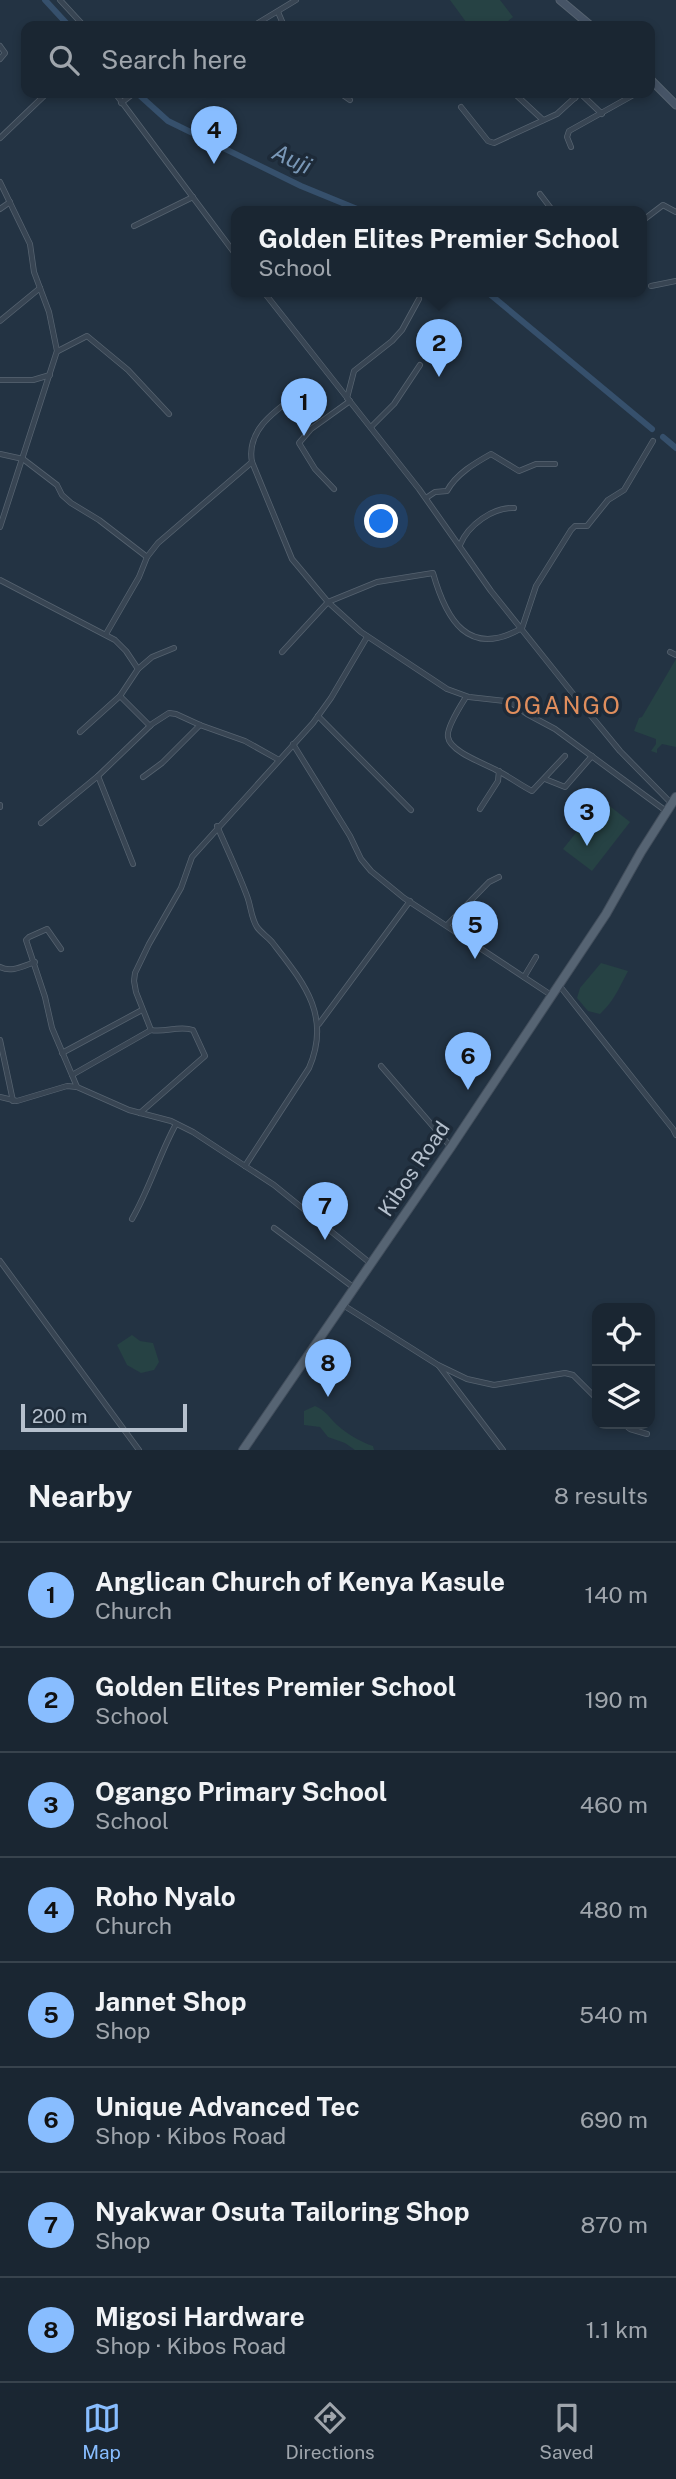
<!DOCTYPE html>
<html lang="en">
<head>
<meta charset="utf-8">
<style>
	body { margin:0; font-family:"Public Sans",sans-serif; background:#232e3a; color:#f1f3f6 }
	.controls { position:absolute; right:21px; bottom:21px; display:grid; overflow:hidden; border-radius:14px; box-shadow:0 4px 10px #0003 }
	.controls button { width:63px; height:63px; display:grid; place-items:center; padding:0; border:0; border-bottom:2px solid #38434d; background:#1a2632; color:#f1f3f6; font:35px sans-serif }
	.scale { position:absolute; left:21px; bottom:18px; width:166px; box-sizing:border-box; padding-left:7px; border:4px solid #b5c0cd; border-top:0; font-size:19px; line-height:24px; white-space:nowrap; color:#b5c0cd; -webkit-text-stroke:5px #1d2a38; paint-order:stroke }
	.you { position:absolute; left:382px; top:522px; width:24px; height:24px; margin:-18px; border:5px solid #fff; border-radius:50%; background:#1a73e8; box-shadow:0 0 0 10px #1a73e833 }
	.badge { display:grid; place-items:center; width:46px; height:46px; border-radius:50%; background:#88bdff; color:#111; font-size:23px; font-weight:700 }
	.pin { position:absolute; translate:-50% -58px; filter:drop-shadow(0 2px 4px #0008) }
	.pin::after { content:''; position:absolute; top:37px; width:24px; height:21px; background:inherit; clip-path:polygon(0 0,100% 0,50% 100%) }
	.popup { position:absolute; left:231px; top:206px; width:416px; height:91px; box-sizing:border-box; display:grid; place-content:center; border-radius:14px; background:#1a2632; filter:drop-shadow(0 2px 5px #0005); font-size:23px; white-space:nowrap; color:#9fa5ac }
	.popup b { font-size:26px; color:#f1f3f6 }
	.popup::after { content:''; position:absolute; left:50%; top:100%; margin-left:-14px; border:14px solid transparent; border-top-color:#1a2632 }
	.list { margin:0; padding:0; list-style:none }
	h2 { display:flex; justify-content:space-between; align-items:center; height:91px; margin:0; padding:0 28px; font-size:30px }
	h2 small { font-size:23px; font-weight:400; color:#9fa5ac }
	.list li { display:grid; grid-template-columns:46px 1fr auto; gap:21px; align-items:center; box-sizing:border-box; height:105px; padding:0 28px; border-top:2px solid #38434d }
	.list b { display:block; font-size:26px; white-space:nowrap }
	.list p { margin:0; font-size:23px; white-space:nowrap; color:#9fa5ac }
	.list em { font-size:23px; font-style:normal; color:#9fa5ac }
	.icon { flex:none; width:38px; height:38px; fill:none; stroke:currentColor; stroke-width:2; stroke-linecap:round; stroke-linejoin:round }
	.map { position:relative; flex:none; width:676px; height:1450px; overflow:hidden }
	.search { position:absolute; background:#1a2632; box-shadow:0 4px 10px #0003; left:21px; right:21px; top:21px; height:77px; display:flex; align-items:center; gap:18px; box-sizing:border-box; padding:0 24px; border-radius:14px; color:#9fa5ac; font-size:26px }
	.sheet { height:931px; background:#1a2632 }
	nav { display:flex; justify-content:space-around; align-items:center; box-sizing:border-box; height:98px; border-top:2px solid #38434d; background:#1a2632; font-size:19px; color:#9fa5ac }
	nav a { display:grid; justify-items:center; gap:4px }
	nav .on { color:#88bdff }
	.map>svg:first-child { display:block }
	.green { fill:#264244 }
	.lines { fill:none; stroke-linecap:round; stroke-linejoin:round }
	.canal { stroke:#36506c; stroke-width:6 }
	.street-casing { stroke:#566370; stroke-width:6 }
	.secondary-casing { stroke:#566370; stroke-width:9 }
	.primary-casing { stroke:#424e5c; stroke-width:10 }
	.street { stroke:#384553; stroke-width:4.5 }
	.secondary { stroke:#465466; stroke-width:7 }
	.primary { stroke:#566473; stroke-width:8 }
	.labels { text-anchor:middle; stroke-width:7; stroke-linejoin:round; paint-order:stroke }
	.street-label { font-size:21px; fill:#b5c0cd; stroke:#1d2a38 }
	.water-label { font-size:23px; font-style:italic; fill:#7a98b7; stroke:#1d2a38 }
	.quarter-label { font-size:24px; letter-spacing:2px; fill:#e08e5d; stroke:#1d2a38 }
</style>
</head>
<body>
<div class="map">
<svg width="676" height="1450" viewBox="0 0 676 1450">
	<rect width="100%" height="100%" fill="#233343"/>
	<g class="green">
		<polygon points="450,0 500,0 513,17 502,26 469,26"/>
		<polygon points="676,659 676,747 662,744 657,749 657,753 651,751 656,744 656,739 634,731 639,718 642,717"/>
		<polygon points="602,800 630,822 592,871 563,849"/>
		<path d="M601,963l27,8c-9,17 -14,30 -28,43l-12,-3 -11,-13 3,-10z"/>
		<polygon points="132,1335 140,1341 153,1343 159,1362 154,1370 141,1373 127,1365 117,1345"/>
		<path d="M315,1406c9,4 12,8 18,15 9,10 27,21 40,25l1,4h-19l-10,-7 -17,-6 -8,-10 -16,-2v-14z"/>
	</g>
	<g class="lines">
		<g class="canal">
			<polyline points="45,0 69,26"/>
			<polyline points="137,93 168,121 301,186 362,211"/>
			<polyline points="486,291 652,429"/>
			<polyline points="663,437 676,448"/>
		</g>
		<defs>
			<g id="street">
				<polyline points="60,0 84,26"/>
				<polyline points="278,12 284,26"/>
				<polyline points="253,26 296,0"/>
				<polyline points="324,26 326,25"/>
				<polyline points="0,46 5,53 0,59"/>
				<polyline points="115,93 236,255"/>
				<polyline points="340,93 350,100"/>
				<polyline points="514,93 543,120"/>
				<polyline points="569,93 575,98"/>
				<polyline points="580,93 602,114"/>
				<polyline points="121,103 134,93"/>
				<polyline points="461,107 488,141 494,143 557,114 580,93"/>
				<polyline points="0,138 47,93"/>
				<polyline points="571,147 567,137 569,131 637,93"/>
				<polyline points="0,182 30,244 34,272 49,312 57,351 0,527"/>
				<polyline points="540,194 553,211"/>
				<polyline points="0,209 10,202"/>
				<polyline points="642,221 663,205 676,212"/>
				<polyline points="134,226 193,197"/>
				<polyline points="651,286 676,281"/>
				<polyline points="263,291 419,489 491,591 574,695 620,751 671,803"/>
				<polyline points="0,321 40,288"/>
				<polyline points="58,351 87,336 128,370 169,414"/>
				<polyline points="0,380 33,380 50,375"/>
				<path d="M310,385c-25,20 -65,40 -58,77l40,97 36,43 33,30 86,57 22,8 36,4 8,3 14,10 28,15 111,82"/>
				<polyline points="347,398 354,371 392,341 402,330 419,299"/>
				<polyline points="371,427 394,404 420,365"/>
				<polyline points="0,454 23,459 57,485 62,495 71,503 99,520 147,557"/>
				<polyline points="334,489 315,469 299,443 311,429 350,401"/>
				<path d="M426,498l9,-6 12,-1c9,-17 28,-28 44,-37l28,17 17,-7h19"/>
				<path d="M460,545c8,-20 33,-38 54,-37"/>
				<polyline points="0,580 115,640 126,651 138,669 120,696 150,726"/>
				<polyline points="106,634 139,577 147,557 158,543 252,462"/>
				<path d="M282,652l46,-50 49,-20 56,-9c13,46 35,86 89,55l14,-42 35,-56 4,-4h12l21,-26 16,-10 29,-49"/>
				<polyline points="670,652 676,655"/>
				<polyline points="138,669 152,657 174,648"/>
				<path d="M466,697c-5,8 -20,31 -18,40 2,15 38,27 50,34 12,6 22,14 34,20l33,-35"/>
				<polyline points="318,716 411,810"/>
				<polyline points="80,732 120,696"/>
				<polyline points="293,744 350,836 361,859 371,871 404,898 551,995"/>
				<polyline points="98,776 133,864"/>
				<polyline points="143,777 162,763 200,725"/>
				<polyline points="545,779 565,787 592,756"/>
				<polyline points="0,805 0,807"/>
				<polyline points="480,809 498,781 499,771"/>
				<polyline points="41,823 98,776 152,724 169,713 176,714 200,725 245,741 279,760"/>
				<path d="M217,826c10,23 21,46 30,70 4,10 4,22 10,31 4,6 10,9 15,15 31,40 60,73 37,126l-64,98"/>
				<polyline points="447,925 489,882 499,877"/>
				<polyline points="61,949 47,929 29,937 26,940 45,997 52,1028 72,1075"/>
				<path d="M0,967c11,6 23,-1 35,-5"/>
				<polyline points="524,977 536,957"/>
				<polyline points="559,985 673,1129 676,1135"/>
				<polyline points="319,1024 410,901"/>
				<polyline points="151,1030 136,992 134,981 135,973 149,944 181,888 192,857 313,723 331,698 367,637"/>
				<polyline points="0,1040 13,1101"/>
				<polyline points="62,1053 142,1010"/>
				<polyline points="381,1066 450,1146"/>
				<path d="M77,1087l-5,-12 79,-45c14,3 28,-5 42,0l12,26 -65,57"/>
				<polyline points="0,1097 17,1101 67,1086 77,1087 129,1110 171,1121 193,1132 274,1185 370,1263"/>
				<path d="M132,1219c18,-31 27,-64 44,-95"/>
				<polyline points="274,1228 353,1287"/>
				<polyline points="0,1261 139,1450"/>
				<polyline points="343,1305 438,1365 467,1379 494,1385 565,1373 573,1375 597,1399"/>
				<polyline points="439,1366 503,1450"/>
				<polyline points="624,1424 630,1429 647,1434"/>
			</g>
			<g id="secondary">
				<polyline points="560,0 591,26"/>
				<polyline points="650,79 676,105"/>
			</g>
			<polyline id="primary" points="243,1450 451,1147 606,914 641,852 676,797"/>
		</defs>
		<use href="#street" class="street-casing"/>
		<use href="#secondary" class="secondary-casing"/>
		<use href="#primary" class="primary-casing"/>
		<use href="#street" class="street"/>
		<use href="#secondary" class="secondary"/>
		<use href="#primary" class="primary"/>
	</g>
	<g class="labels">
		<g class="street-label">
			<text transform="translate(414 1169) rotate(-56)" y="7">Kibos Road</text>
		</g>
		<g class="water-label">
			<text transform="translate(292 159) rotate(25)" y="8">Auji</text>
		</g>
		<g class="quarter-label">
			<text x="563" y="714">OGANGO</text>
		</g>
	</g>
</svg>
<div class="controls">
<button><svg class="icon" aria-label="locate" viewBox="0 0 24 24"><circle cx="12" cy="12" r="6"/><path d="M12 2v4M12 18v4M2 12h4M18 12h4"/></svg></button>
<button><svg class="icon" aria-label="layers" viewBox="0 0 24 24"><path d="M12 4l9 5-9 5-9-5zM3 14l9 5 9-5"/></svg></button>
</div>
<div class="scale">200 m</div>
<div class="you"></div>
<div class="pin badge" style="left:304px;top:436px">1</div>
<div class="pin badge" style="left:439px;top:377px">2</div>
<div class="popup"><b>Golden Elites Premier School</b>School</div>
<div class="pin badge" style="left:587px;top:846px">3</div>
<div class="pin badge" style="left:214px;top:164px">4</div>
<div class="pin badge" style="left:475px;top:959px">5</div>
<div class="pin badge" style="left:468px;top:1090px">6</div>
<div class="pin badge" style="left:325px;top:1240px">7</div>
<div class="pin badge" style="left:328px;top:1397px">8</div>
<div class="search"><svg class="icon" aria-label="search" viewBox="0 0 24 24"><circle cx="10" cy="10" r="6"/><path d="M15 15l6 6"/></svg>Search here</div>
</div>
<section class="sheet">
<h2>Nearby<small>8 results</small></h2>
<ul class="list">
<li><span class="badge">1</span><div><b>Anglican Church of Kenya Kasule</b><p>Church</p></div><em>140 m</em></li>
<li><span class="badge">2</span><div><b>Golden Elites Premier School</b><p>School</p></div><em>190 m</em></li>
<li><span class="badge">3</span><div><b>Ogango Primary School</b><p>School</p></div><em>460 m</em></li>
<li><span class="badge">4</span><div><b>Roho Nyalo</b><p>Church</p></div><em>480 m</em></li>
<li><span class="badge">5</span><div><b>Jannet Shop</b><p>Shop</p></div><em>540 m</em></li>
<li><span class="badge">6</span><div><b>Unique Advanced Tec</b><p>Shop · Kibos Road</p></div><em>690 m</em></li>
<li><span class="badge">7</span><div><b>Nyakwar Osuta Tailoring Shop</b><p>Shop</p></div><em>870 m</em></li>
<li><span class="badge">8</span><div><b>Migosi Hardware</b><p>Shop · Kibos Road</p></div><em>1.1 km</em></li>
</ul>
</section>
<nav>
<a class="on"><svg class="icon" aria-label="map" viewBox="0 0 24 24"><path d="M3 6l6-2 6 2 6-2v14l-6 2-6-2-6 2zM9 4v14M15 6v14"/></svg>Map</a>
<a><svg class="icon" aria-label="directions" viewBox="0 0 24 24"><path d="M12 3l9 9-9 9-9-9zM9 14v-3h6M13 9l2 2-2 2"/></svg>Directions</a>
<a><svg class="icon" aria-label="saved" viewBox="0 0 24 24"><path d="M7 4h10v16l-5-4-5 4z"/></svg>Saved</a>
</nav>
</body>
</html>
